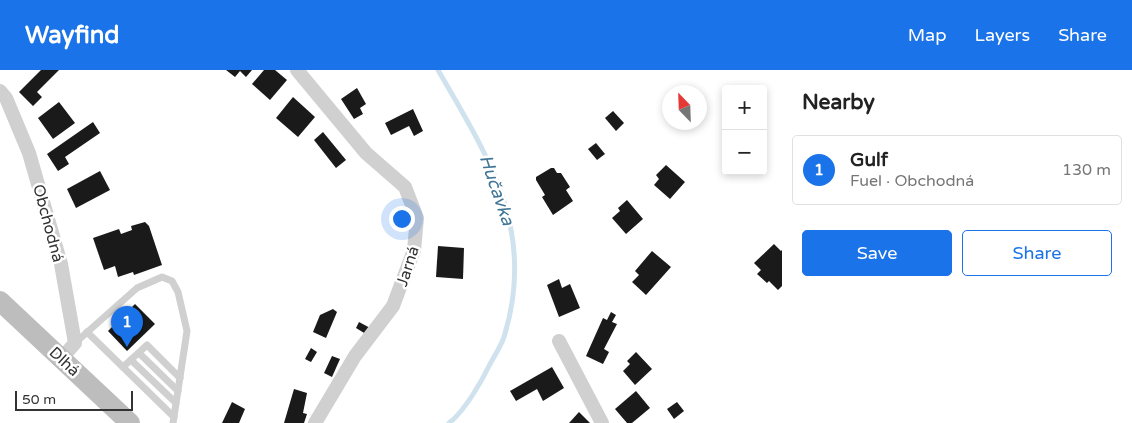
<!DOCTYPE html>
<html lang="en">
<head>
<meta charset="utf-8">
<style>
	body { margin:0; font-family:"Varela Round",sans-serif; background:#f2f2f2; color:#222 }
	.controls { position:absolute; right:15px; top:15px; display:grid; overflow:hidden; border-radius:5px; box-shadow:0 2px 8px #0003 }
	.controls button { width:45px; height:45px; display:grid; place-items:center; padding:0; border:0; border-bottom:1px solid #e0e0e0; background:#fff; color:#222; font:25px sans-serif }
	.compass { position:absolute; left:662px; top:15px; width:45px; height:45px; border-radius:50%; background:#fff; box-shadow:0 2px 8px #0003; rotate:337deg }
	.scale { position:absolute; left:15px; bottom:12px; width:118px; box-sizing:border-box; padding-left:5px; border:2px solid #333; border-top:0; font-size:14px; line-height:18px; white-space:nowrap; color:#333; -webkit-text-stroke:4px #fff; paint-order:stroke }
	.you { position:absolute; left:401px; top:148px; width:18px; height:18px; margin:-12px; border:4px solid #fff; border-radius:50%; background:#1a73e8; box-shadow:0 0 0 8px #1a73e833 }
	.badge { display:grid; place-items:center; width:32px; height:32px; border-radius:50%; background:#1a73e8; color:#fff; font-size:16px; font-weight:700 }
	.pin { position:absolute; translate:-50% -41px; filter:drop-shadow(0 1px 2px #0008) }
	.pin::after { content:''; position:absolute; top:26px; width:18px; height:15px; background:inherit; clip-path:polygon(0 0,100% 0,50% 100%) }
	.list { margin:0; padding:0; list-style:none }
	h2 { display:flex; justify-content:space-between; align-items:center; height:65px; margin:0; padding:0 20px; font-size:21px }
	h2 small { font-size:16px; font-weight:400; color:#767676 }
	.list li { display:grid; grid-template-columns:32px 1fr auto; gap:15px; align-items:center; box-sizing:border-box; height:70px; margin:0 10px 10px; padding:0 10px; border:1px solid #e0e0e0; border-radius:5px }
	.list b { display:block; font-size:19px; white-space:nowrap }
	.list p { margin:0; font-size:16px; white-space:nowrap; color:#767676 }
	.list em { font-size:16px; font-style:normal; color:#767676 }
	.actions { display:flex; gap:10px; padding:15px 20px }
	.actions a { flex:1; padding:11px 0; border:1px solid #1a73e8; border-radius:5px; text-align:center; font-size:18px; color:#1a73e8 }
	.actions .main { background:#1a73e8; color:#fff }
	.map { position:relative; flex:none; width:782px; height:353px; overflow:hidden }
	header { display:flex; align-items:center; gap:30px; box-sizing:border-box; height:70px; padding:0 25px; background:#1a73e8; color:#fff }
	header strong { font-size:24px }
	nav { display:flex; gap:28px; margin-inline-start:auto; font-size:18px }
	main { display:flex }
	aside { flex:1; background:#fff }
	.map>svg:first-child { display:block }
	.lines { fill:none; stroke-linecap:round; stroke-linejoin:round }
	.stream { stroke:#cfe2ee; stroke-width:5 }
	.building { fill:#1a1a1a }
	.lane { stroke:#d0d0d0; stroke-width:7 }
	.street { stroke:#d0d0d0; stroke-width:14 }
	.secondary { stroke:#bdbdbd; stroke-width:20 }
	.labels { text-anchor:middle; stroke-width:5; stroke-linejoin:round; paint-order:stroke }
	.street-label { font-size:16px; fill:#333; stroke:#fff }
	.water-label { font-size:18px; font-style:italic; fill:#3f7597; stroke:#fff }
</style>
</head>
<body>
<header>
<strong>Wayfind</strong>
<nav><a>Map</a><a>Layers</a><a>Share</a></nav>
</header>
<main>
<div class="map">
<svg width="782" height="353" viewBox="0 0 782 353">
	<rect width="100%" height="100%" fill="#fff"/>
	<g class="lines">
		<path class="stream" d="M438,0c51,88 99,161 66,267 -3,9 -9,18 -14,27 -8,17 -26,48 -41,59"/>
	</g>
	<g class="building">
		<polygon points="41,0 59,0 37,22 42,27 33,36 19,22"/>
		<polygon points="226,0 252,0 246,7 240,1 235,7"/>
		<polygon points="264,0 275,0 287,10 270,30 252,14"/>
		<polygon points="357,18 366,34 360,38 363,44 354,49 341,29"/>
		<polygon points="293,27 315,47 298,67 276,48"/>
		<polygon points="59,32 75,53 53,69 38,48"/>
		<polygon points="413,39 423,61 414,66 409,56 391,65 385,53"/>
		<polygon points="613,41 624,53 616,61 605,48"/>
		<polygon points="93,52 100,63 65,87 69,94 58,101 47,84"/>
		<polygon points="323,62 346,90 336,98 314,70"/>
		<polygon points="596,73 605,84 597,90 588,79"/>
		<polygon points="666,95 685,112 670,129 654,115 659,109 656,105"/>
		<polygon points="551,98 554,98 557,103 561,103 570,117 566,120 573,131 553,145 542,127 545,125 536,110 536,107"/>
		<polygon points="100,101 110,120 76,138 67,119"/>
		<polygon points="627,130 643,149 626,164 612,148 620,141 618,138"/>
		<polygon points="145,152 149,156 162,195 134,205 133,202 118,207 115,196 104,200 93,168 119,159 121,164 132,160 131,156"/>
		<polygon points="774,174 781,181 782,180 782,216 778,220 769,211 767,213 757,204 761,200 754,193"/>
		<polygon points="438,176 464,178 463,209 436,207"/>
		<polygon points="652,181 671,197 646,225 632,212 639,205 635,201"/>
		<polygon points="559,209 562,218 570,214 580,238 559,247 547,215"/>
		<polygon points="135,234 155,254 127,281 108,261"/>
		<polygon points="333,239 337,242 326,268 313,262 320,245"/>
		<polygon points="611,242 616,245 612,252 617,254 604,279 609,282 603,294 586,286 603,248 607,250"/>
		<polygon points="359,252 372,259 369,266 356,258"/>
		<polygon points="311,278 317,282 311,292 305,289"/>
		<polygon points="636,282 652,299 635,315 623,301 630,294 627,291"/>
		<polygon points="332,286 340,289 332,307 324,303"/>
		<polygon points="552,297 564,318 543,331 537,319 516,331 510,321"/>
		<polygon points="294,319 307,323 303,343 307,344 304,353 284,353"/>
		<polygon points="636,321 650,338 632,353 627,353 615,339"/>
		<polygon points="232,332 245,339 239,353 222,353"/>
		<polygon points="677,332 684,341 674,349 667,339"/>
		<polygon points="579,342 590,353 569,353"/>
	</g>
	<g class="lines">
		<g class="lane">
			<polyline points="87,262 174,347"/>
			<polyline points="75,273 137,218 162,207 172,211 178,222 187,261 173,353"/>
			<polyline points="139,283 178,321"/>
			<polyline points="131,290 176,333"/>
			<polyline points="123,297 147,275 180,308"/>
		</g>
		<g class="street">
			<polyline points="297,0 366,83 405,117 417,148 414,180 393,236 355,286 315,353"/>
			<polyline points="0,21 6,28 29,83 61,194 75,273 62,288"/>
			<polyline points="559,271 602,353"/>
		</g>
		<polyline class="secondary" points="0,231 130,353"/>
	</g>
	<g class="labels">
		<g class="street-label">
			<text transform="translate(49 153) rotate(75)" y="6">Obchodná</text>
			<text transform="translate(407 196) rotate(-72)" y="6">Jarná</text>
			<text transform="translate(65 291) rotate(43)" y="6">Dlhá</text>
		</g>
		<g class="water-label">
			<text transform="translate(497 120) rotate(71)" y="6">Hučavka</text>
		</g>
	</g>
</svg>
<div class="controls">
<button>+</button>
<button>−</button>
</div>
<svg class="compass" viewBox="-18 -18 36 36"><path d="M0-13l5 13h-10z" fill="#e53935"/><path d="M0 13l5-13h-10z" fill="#767676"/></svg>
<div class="scale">50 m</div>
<div class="you"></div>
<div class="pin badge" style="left:127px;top:277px">1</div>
</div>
<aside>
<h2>Nearby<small></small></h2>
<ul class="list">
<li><span class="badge">1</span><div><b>Gulf</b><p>Fuel · Obchodná</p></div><em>130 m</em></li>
</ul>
<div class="actions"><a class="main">Save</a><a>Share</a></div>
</aside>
</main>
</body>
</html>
